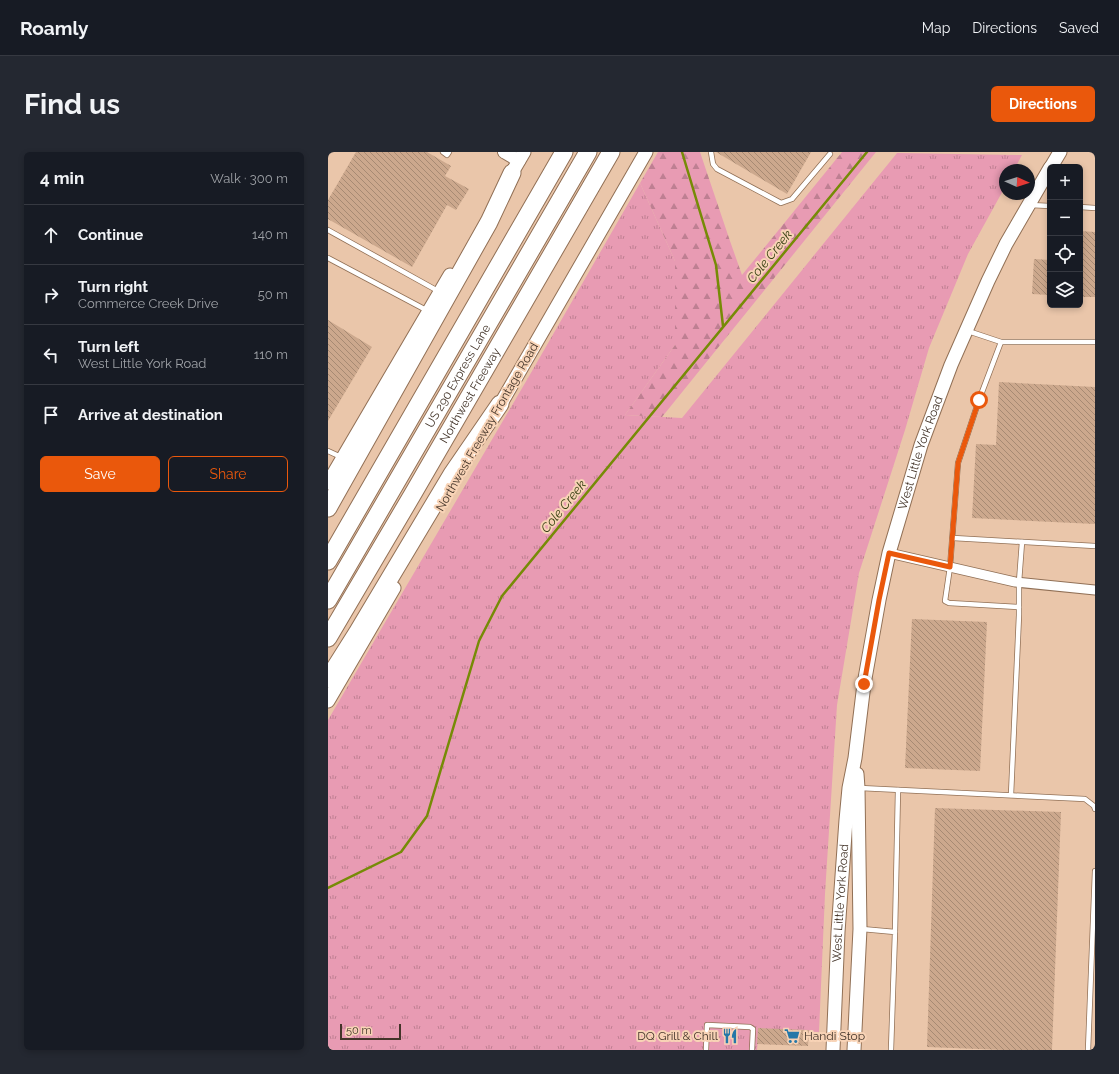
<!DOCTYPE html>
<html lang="en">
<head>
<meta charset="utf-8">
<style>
	body { margin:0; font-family:Raleway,sans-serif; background:#242831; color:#f1f3f6 }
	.controls { position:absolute; right:12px; top:12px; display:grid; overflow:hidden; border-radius:6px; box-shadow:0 2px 6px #0003 }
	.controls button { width:36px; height:36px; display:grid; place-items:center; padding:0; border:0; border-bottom:1px solid #363941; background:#171b24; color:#f1f3f6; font:20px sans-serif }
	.compass { position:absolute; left:671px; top:12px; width:36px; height:36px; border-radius:50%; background:#171b24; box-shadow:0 2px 6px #0003; rotate:93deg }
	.scale { position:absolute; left:12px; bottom:10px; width:61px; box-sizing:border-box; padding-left:4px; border:2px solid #433429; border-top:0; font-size:11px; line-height:14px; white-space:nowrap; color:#433429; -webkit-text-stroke:3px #f8d3b6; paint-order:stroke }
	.stop { position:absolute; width:12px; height:12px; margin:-9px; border:3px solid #ea580c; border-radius:50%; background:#fff }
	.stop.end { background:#ea580c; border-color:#fff; box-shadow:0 1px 4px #0008 }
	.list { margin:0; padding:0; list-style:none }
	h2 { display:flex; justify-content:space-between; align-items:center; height:52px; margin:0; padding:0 16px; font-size:17px }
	h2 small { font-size:13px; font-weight:400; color:#9ea1a6 }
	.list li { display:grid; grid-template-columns:26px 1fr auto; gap:12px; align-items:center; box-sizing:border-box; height:60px; padding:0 16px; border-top:1px solid #363941 }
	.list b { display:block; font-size:15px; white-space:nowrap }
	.list p { margin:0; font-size:13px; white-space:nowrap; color:#9ea1a6 }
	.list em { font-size:13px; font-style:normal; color:#9ea1a6 }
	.actions { display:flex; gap:8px; padding:12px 16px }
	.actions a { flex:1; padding:9px 0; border:1px solid #ea580c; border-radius:6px; text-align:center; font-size:14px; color:#ea580c }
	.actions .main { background:#ea580c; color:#fff }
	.icon { flex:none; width:22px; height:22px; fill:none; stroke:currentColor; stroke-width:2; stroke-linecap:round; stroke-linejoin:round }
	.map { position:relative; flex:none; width:767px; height:898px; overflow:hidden; border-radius:6px }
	header { display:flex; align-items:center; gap:24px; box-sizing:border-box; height:56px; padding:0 20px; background:#171b24; border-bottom:1px solid #363941 }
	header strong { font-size:19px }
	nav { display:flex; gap:22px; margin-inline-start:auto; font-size:14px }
	.intro { display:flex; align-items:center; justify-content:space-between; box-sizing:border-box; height:96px; padding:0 24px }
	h1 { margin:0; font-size:28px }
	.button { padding:10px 18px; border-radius:6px; background:#ea580c; color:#fff; font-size:14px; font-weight:700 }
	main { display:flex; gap:24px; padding:0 24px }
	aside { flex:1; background:#171b24; border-radius:6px; box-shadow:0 2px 6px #0003 }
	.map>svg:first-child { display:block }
	.grass { fill:url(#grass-tufts) }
	.forest { fill:url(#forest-firs) }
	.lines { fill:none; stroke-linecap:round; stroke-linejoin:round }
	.stream { stroke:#768b06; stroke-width:2.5 }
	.building { fill:url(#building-back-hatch) }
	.service-casing { stroke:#917056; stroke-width:6 }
	.minor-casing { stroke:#917056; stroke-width:11 }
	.tertiary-casing { stroke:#917056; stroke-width:14 }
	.secondary-casing { stroke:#917056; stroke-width:15 }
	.motorway-casing { stroke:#917056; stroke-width:19 }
	.service { stroke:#fff; stroke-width:4.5 }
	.minor { stroke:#fff; stroke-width:9 }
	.tertiary { stroke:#fff; stroke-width:12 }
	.secondary { stroke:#fff; stroke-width:13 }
	.motorway { stroke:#fff; stroke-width:17 }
	.route { stroke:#ea580c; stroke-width:5 }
	.labels { text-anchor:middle; stroke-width:4; stroke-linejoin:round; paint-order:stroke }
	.street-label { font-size:12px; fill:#433429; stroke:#f8d3b6 }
	.poi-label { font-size:12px; fill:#433429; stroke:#f8d3b6; text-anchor:end }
	.water-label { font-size:13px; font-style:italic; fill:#374012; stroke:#f8d3b6 }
</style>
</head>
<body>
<header>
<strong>Roamly</strong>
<nav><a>Map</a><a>Directions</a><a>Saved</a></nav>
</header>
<div class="intro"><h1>Find us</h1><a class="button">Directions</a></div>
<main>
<aside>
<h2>4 min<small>Walk · 300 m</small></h2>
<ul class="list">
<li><svg class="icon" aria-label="ahead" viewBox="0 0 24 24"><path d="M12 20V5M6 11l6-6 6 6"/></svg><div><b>Continue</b></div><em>140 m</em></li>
<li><svg class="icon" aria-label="right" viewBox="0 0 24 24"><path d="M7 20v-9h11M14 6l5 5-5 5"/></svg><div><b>Turn right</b><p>Commerce Creek Drive</p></div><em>50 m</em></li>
<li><svg class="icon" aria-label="left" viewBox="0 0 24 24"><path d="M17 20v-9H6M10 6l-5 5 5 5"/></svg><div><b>Turn left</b><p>West Little York Road</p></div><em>110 m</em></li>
<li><svg class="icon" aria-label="arrive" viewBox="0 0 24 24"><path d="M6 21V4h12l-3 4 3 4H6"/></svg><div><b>Arrive at destination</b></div></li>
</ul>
<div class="actions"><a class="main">Save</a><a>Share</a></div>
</aside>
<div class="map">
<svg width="767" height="898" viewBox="0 0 767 898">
	<defs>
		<pattern id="grass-tufts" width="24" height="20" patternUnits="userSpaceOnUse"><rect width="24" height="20" fill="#e89bb3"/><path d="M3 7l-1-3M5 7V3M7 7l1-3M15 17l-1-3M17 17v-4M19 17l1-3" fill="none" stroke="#be7f92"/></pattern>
		<pattern id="forest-firs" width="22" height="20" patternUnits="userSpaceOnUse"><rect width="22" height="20" fill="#e89bb3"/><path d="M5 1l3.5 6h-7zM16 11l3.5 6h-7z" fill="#be7f92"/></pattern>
		<pattern id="building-back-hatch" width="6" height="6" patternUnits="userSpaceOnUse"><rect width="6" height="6" fill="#cca88d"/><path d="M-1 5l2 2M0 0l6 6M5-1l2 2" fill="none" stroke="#a78a73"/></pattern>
	</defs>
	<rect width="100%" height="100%" fill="#eac6aa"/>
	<polygon class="grass" points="569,1 694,3 686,18 677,18 677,35 640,102 601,196 577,278 531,421 509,553 497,742 491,880 431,877 429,898 0,898 0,568 200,226 312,31 347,109 347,193 297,263 354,266"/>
	<polygon class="forest" points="330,0 372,0 402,89 414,123 514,0 548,0 334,265 297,263 347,193 347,109 312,31"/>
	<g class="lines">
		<g class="stream">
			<polyline points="354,0 388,113 395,174"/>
			<polyline points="0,736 73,700 99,664 151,489 174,444 539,0"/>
		</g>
	</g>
	<g class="building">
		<polygon points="28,0 99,0 123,14 117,24 141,37 128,58 119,53 84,115 0,67 0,48"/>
		<polygon points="388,0 483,0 459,42"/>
		<polygon points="752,79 767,80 767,145 752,145"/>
		<polygon points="706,107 722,108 722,143 704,142"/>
		<polygon points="0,168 44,195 0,269"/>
		<polygon points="671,230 767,235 767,372 644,366 648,292 668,293"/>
		<polygon points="584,467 659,470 652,619 577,616"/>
		<polygon points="607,656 733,660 724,898 675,898 599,895"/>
		<polygon points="430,876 481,878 480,894 429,892"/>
	</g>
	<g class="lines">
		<defs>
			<g id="service">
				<polyline points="115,0 119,3 121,0"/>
				<polyline points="383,0 385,12 389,17 453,51 464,47 502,2"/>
				<polyline points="702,53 722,54"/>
				<polyline points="752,55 767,56"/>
				<polyline points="0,78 110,139"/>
				<polyline points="0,106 100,159"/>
				<polyline points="640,179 673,190 767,190"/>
				<polyline points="673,190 651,248 630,311 622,415 617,449 621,451 691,455"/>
				<polyline points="0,299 13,305"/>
				<polyline points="625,386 767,394"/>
				<polyline points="532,636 757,647 766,654 767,657"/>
				<polyline points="683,643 691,463 691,430 694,390"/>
				<polyline points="534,777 567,780 563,898"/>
				<polyline points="567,780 570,638"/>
				<polyline points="378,898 379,873 422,875 425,877 424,898"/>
				<polyline points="760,898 767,719"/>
			</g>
			<polyline id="minor" points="561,401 687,430 767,438"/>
			<polyline id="tertiary" points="176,0 191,9"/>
			<g id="secondary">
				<polyline points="723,15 732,0"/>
				<polyline points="179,29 196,0"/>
				<polyline points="168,260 318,0"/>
				<polyline points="0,331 122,123"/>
				<polyline points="0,549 66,436"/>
				<path id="s1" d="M505,898l5,-118 8,-112 3,-32 6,-30 9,-74 15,-84 10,-47 32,-108 30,-80 37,-84 18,-37 44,-76"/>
				<polyline points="526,898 532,777 530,636 529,622"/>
			</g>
			<g id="motorway">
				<polyline points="0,356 161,70 184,21"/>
				<polyline points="0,409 236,0"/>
				<path id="s2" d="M0,448l260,-448"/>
				<path id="s3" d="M0,486l86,-146 197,-340"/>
				<polyline points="0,527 29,481 124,322 172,252"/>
			</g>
		</defs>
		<use href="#service" class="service-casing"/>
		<use href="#minor" class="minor-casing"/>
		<use href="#tertiary" class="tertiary-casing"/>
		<use href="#secondary" class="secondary-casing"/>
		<use href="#motorway" class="motorway-casing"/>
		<use href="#service" class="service"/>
		<use href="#minor" class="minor"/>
		<use href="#tertiary" class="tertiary"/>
		<use href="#secondary" class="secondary"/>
		<use href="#motorway" class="motorway"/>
	</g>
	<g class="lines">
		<polyline class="route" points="536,532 551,448 561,401 622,415 630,311 651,248"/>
	</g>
	<defs>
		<symbol id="restaurant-bare" viewBox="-9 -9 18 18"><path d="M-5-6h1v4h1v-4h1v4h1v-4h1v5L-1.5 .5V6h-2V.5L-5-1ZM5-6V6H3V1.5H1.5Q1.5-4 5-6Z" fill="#2577a8" stroke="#f8d3b6" stroke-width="2.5" paint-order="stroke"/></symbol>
		<symbol id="supermarket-bare" viewBox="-9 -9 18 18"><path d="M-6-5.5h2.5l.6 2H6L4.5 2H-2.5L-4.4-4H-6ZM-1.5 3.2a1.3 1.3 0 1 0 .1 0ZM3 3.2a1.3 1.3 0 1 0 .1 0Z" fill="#2577a8" stroke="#f8d3b6" stroke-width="2.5" paint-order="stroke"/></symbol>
	</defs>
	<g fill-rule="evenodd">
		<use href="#restaurant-bare" x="391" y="873" width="22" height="22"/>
		<use href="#supermarket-bare" x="453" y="873" width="22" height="22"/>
	</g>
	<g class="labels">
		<g class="street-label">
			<text dy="4" stroke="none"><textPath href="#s2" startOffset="259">US 290 Express Lane</textPath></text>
			<text dy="4" stroke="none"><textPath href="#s3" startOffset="281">Northwest Freeway</textPath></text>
			<text transform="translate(159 275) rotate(-60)" y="4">Northwest Freeway Frontage Road</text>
			<text dy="4" stroke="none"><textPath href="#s1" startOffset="606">West Little York Road</textPath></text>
			<text dy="4" stroke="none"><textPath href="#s1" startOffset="147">West Little York Road</textPath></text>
		</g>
		<g class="poi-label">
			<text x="390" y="888">DQ Grill &amp; Chill</text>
			<text x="476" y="888" text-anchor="start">Handi Stop</text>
		</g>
		<g class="water-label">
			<text transform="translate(441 104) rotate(-51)" y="5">Cole Creek</text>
			<text transform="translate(235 354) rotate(-51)" y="5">Cole Creek</text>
		</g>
	</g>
</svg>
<div class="controls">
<button>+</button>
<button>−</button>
<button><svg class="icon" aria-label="locate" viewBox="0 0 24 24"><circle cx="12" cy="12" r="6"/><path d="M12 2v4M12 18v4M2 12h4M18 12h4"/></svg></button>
<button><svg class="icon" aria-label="layers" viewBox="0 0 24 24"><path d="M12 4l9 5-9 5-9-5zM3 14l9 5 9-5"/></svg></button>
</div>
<svg class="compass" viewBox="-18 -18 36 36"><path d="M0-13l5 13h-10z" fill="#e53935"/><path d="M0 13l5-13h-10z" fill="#9ea1a6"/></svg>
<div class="scale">50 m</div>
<div class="stop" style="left:651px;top:248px"></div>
<div class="stop end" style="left:536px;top:532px"></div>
</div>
</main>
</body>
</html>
